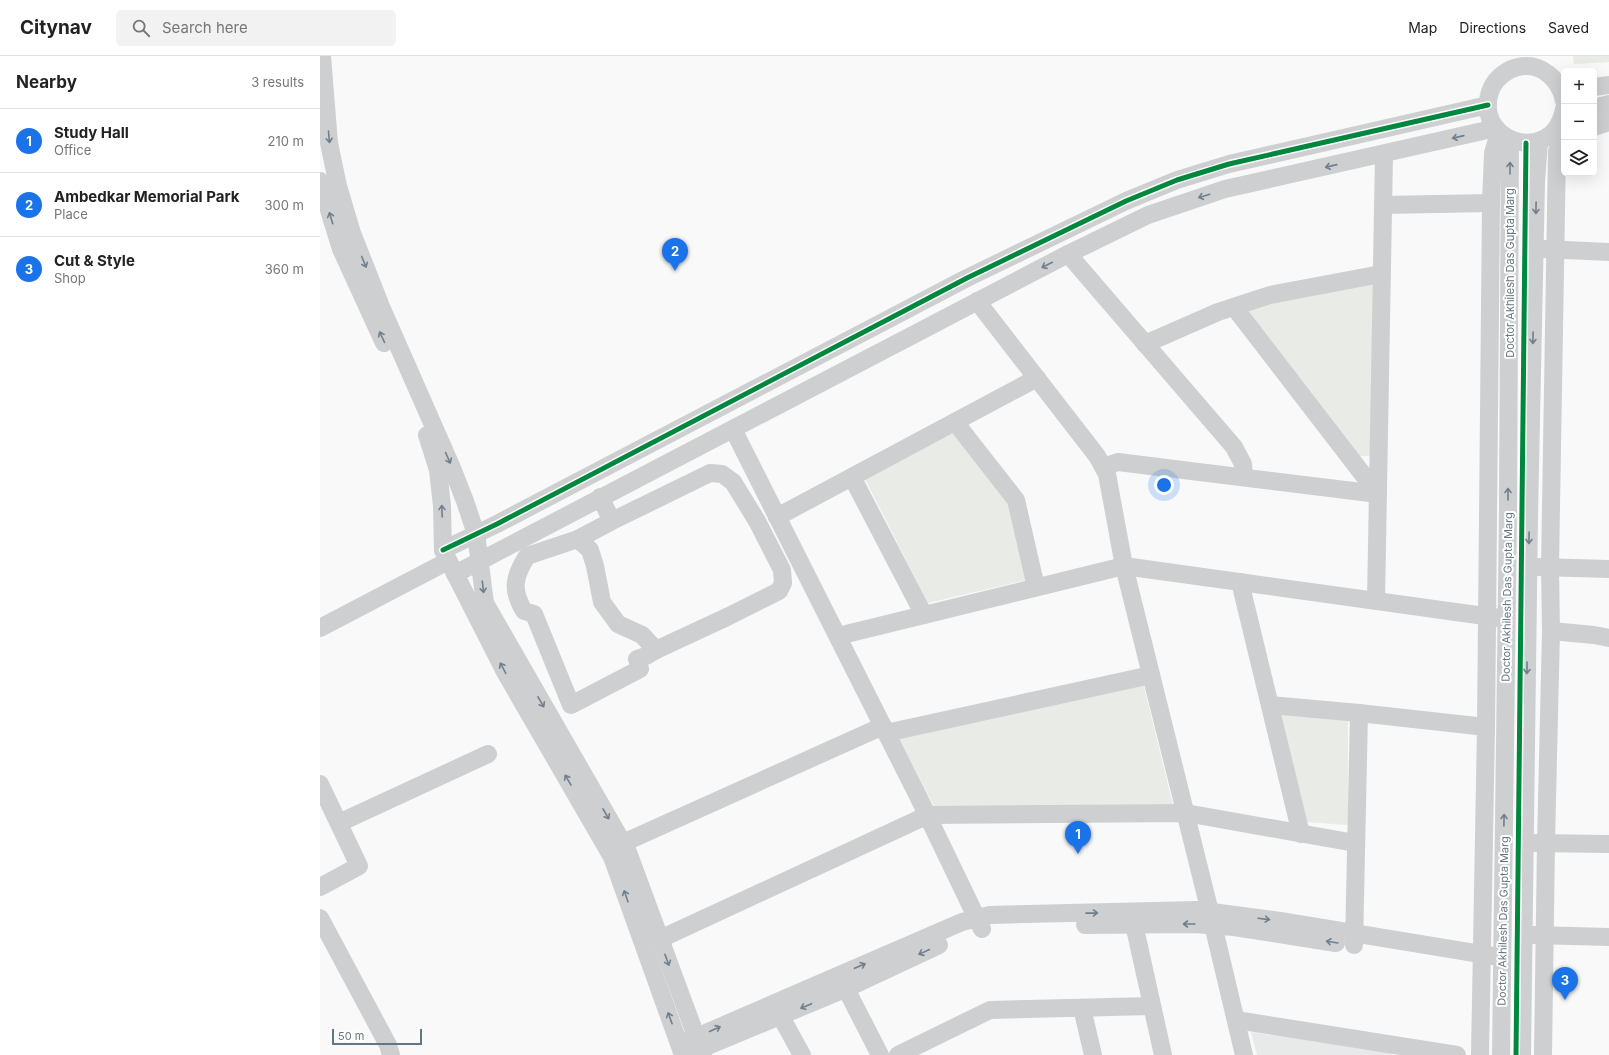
<!DOCTYPE html>
<html lang="en">
<head>
<meta charset="utf-8">
<style>
	body { margin:0; font-family:Inter,sans-serif; background:#f2f2f2; color:#222 }
	.controls { position:absolute; right:12px; top:12px; display:grid; overflow:hidden; border-radius:6px; box-shadow:0 4px 16px #0002 }
	.controls button { width:36px; height:36px; display:grid; place-items:center; padding:0; border:0; border-bottom:1px solid #e0e0e0; background:#fff; color:#222; font:20px sans-serif }
	.scale { position:absolute; left:12px; bottom:10px; width:90px; box-sizing:border-box; padding-left:4px; border:2px solid #657683; border-top:0; font-size:11px; line-height:14px; white-space:nowrap; color:#657683; -webkit-text-stroke:3px #fff; paint-order:stroke }
	.you { position:absolute; left:844px; top:429px; width:14px; height:14px; margin:-10px; border:3px solid #fff; border-radius:50%; background:#1a73e8; box-shadow:0 0 0 6px #1a73e833 }
	.badge { display:grid; place-items:center; width:26px; height:26px; border-radius:50%; background:#1a73e8; color:#fff; font-size:13px; font-weight:700 }
	.pin { position:absolute; translate:-50% -33px; filter:drop-shadow(0 1px 2px #0008) }
	.pin::after { content:''; position:absolute; top:21px; width:14px; height:12px; background:inherit; clip-path:polygon(0 0,100% 0,50% 100%) }
	.list { margin:0; padding:0; list-style:none }
	h2 { display:flex; justify-content:space-between; align-items:center; height:52px; margin:0; padding:0 16px; font-size:17px }
	h2 small { font-size:13px; font-weight:400; color:#767676 }
	.list li { display:grid; grid-template-columns:26px 1fr auto; gap:12px; align-items:center; box-sizing:border-box; height:64px; padding:0 16px; border-top:1px solid #e0e0e0 }
	.list b { display:block; font-size:15px; white-space:nowrap }
	.list p { margin:0; font-size:13px; white-space:nowrap; color:#767676 }
	.list em { font-size:13px; font-style:normal; color:#767676 }
	.icon { flex:none; width:22px; height:22px; fill:none; stroke:currentColor; stroke-width:2; stroke-linecap:round; stroke-linejoin:round }
	.map { position:relative; flex:none; width:1289px; height:999px; overflow:hidden }
	header { display:flex; align-items:center; gap:24px; box-sizing:border-box; height:56px; padding:0 20px; background:#fff; border-bottom:1px solid #e0e0e0 }
	header strong { font-size:19px }
	nav { display:flex; gap:22px; margin-inline-start:auto; font-size:14px }
	.search { width:280px; height:36px; background:#f2f2f2; display:flex; align-items:center; gap:10px; box-sizing:border-box; padding:0 14px; border-radius:6px; color:#767676; font-size:15px }
	main { display:flex }
	aside { flex:1; background:#fff }
	.map>svg:first-child { display:block }
	.built { fill:#e8e9e9 }
	.green { fill:#e8ebe6 }
	.lines { fill:none; stroke-linecap:round; stroke-linejoin:round }
	.minor { stroke:#cecfd0; stroke-width:18 }
	.cycleway-casing { stroke:#fff; stroke-width:8 }
	.cycleway { stroke:#00873e; stroke-width:5 }
	.oneway { stroke:#707f8b }
	.labels { text-anchor:middle; stroke-width:4; stroke-linejoin:round; paint-order:stroke }
	.street-label { font-size:11px; fill:#657683; stroke:#fff }
</style>
</head>
<body>
<header>
<strong>Citynav</strong>
<div class="search"><svg class="icon" aria-label="search" viewBox="0 0 24 24"><circle cx="10" cy="10" r="6"/><path d="M15 15l6 6"/></svg>Search here</div>
<nav><a>Map</a><a>Directions</a><a>Saved</a></nav>
</header>
<main>
<aside>
<h2>Nearby<small>3 results</small></h2>
<ul class="list">
<li><span class="badge">1</span><div><b>Study Hall</b><p>Office</p></div><em>210 m</em></li>
<li><span class="badge">2</span><div><b>Ambedkar Memorial Park</b><p>Place</p></div><em>300 m</em></li>
<li><span class="badge">3</span><div><b>Cut &amp; Style</b><p>Shop</p></div><em>360 m</em></li>
</ul>
</aside>
<div class="map">
<svg width="1289" height="999" viewBox="0 0 1289 999">
	<rect width="100%" height="100%" fill="#f9f9f9"/>
	<polygon class="built" points="931,976 1072,997 1072,999 937,999"/>
	<g class="green">
		<polygon points="1253,0 1289,0 1289,6 1254,8"/>
		<polygon points="1055,225 1050,400 1039,400 927,254 956,244"/>
		<polygon points="635,376 687,444 707,524 608,547 545,423"/>
		<polygon points="823,627 853,749 615,752 579,683"/>
		<polygon points="961,657 1028,664 1028,769 986,766"/>
	</g>
	<g class="lines">
		<g class="minor">
			<polyline points="2,0 9,87 18,130 32,177 62,253 132,412 145,445 156,478 165,547 308,796 383,999"/>
			<polyline points="1274,31 1289,29"/>
			<path d="M1244,45c-4,-22 -23,-39 -46,-34 -10,2 -21,10 -26,20 -24,54 61,82 72,22"/>
			<polyline points="1274,52 1289,48"/>
			<polyline points="1274,71 1289,66"/>
			<polyline points="0,125 21,193 64,287"/>
			<polyline points="1063,149 1171,147"/>
			<polyline points="1223,193 1289,196"/>
			<polyline points="748,198 914,391 923,408 924,421"/>
			<polyline points="657,245 777,400 787,418 804,510 890,856 924,999"/>
			<polyline points="914,251 1058,438"/>
			<polyline points="825,288 898,256 950,239 1061,218"/>
			<polyline points="635,366 696,444 716,531"/>
			<polyline points="413,373 598,740 662,873"/>
			<polyline points="107,379 118,414 122,450 123,494 185,616 292,801 363,999"/>
			<polyline points="783,411 798,406 1058,438"/>
			<polyline points="532,421 604,559"/>
			<path d="M280,441l12,24 98,-48 12,1 11,8 24,39 25,49 1,13 -4,8 -52,26 -71,33 -10,6 -9,3 3,10 -69,36 -37,-91 -10,-3c-13,-22 -10,-34 3,-55l51,-17 34,-18"/>
			<polyline points="457,461 717,322"/>
			<polyline points="258,483 270,494 275,510 282,546 298,568 322,579 336,594"/>
			<polyline points="123,494 177,468 647,222 806,145 857,124 909,108 1168,49"/>
			<polyline points="1219,511 1289,513"/>
			<polyline points="135,518 748,198 828,159 905,133 1176,72"/>
			<polyline points="920,526 981,778"/>
			<polyline points="1056,545 1064,98"/>
			<polyline points="0,572 128,505"/>
			<polyline points="1231,575 1274,579 1289,582"/>
			<polyline points="518,580 804,510 1179,562"/>
			<polyline points="950,649 1039,657 1166,671"/>
			<polyline points="566,677 831,619"/>
			<polyline points="0,728 39,810 0,831"/>
			<polyline points="19,767 168,698"/>
			<polyline points="303,787 563,670"/>
			<polyline points="1215,787 1289,788"/>
			<polyline points="812,859 843,999"/>
			<polyline points="0,862 68,989 71,999"/>
			<polyline points="765,869 874,868 914,871 1016,887"/>
			<polyline points="1214,879 1289,881"/>
			<polyline points="340,883 608,759 866,757 1035,787"/>
			<polyline points="1034,889 1039,657"/>
			<polyline points="521,923 560,999"/>
			<polyline points="455,950 482,999"/>
			<polyline points="762,952 773,999"/>
			<polyline points="916,964 1137,999"/>
			<polyline points="365,986 642,866 670,859 877,854 960,865 1173,900"/>
			<polyline points="378,994 525,933 619,889"/>
			<polyline points="578,999 670,954 832,950"/>
			<polyline points="1160,999 1166,671 1171,147 1173,97 1176,87 1183,79"/>
			<polyline points="1181,999 1188,454 1190,84"/>
			<polyline points="1202,999 1209,459 1216,126 1219,85"/>
			<polyline points="1223,999 1226,787 1231,575 1230,511 1237,95 1244,88"/>
		</g>
		<defs>
			<g id="cycleway">
				<polyline points="123,494 177,468 647,222 806,145 857,124 909,108 1168,49"/>
				<polyline points="1196,999 1206,87"/>
			</g>
		</defs>
		<use href="#cycleway" class="cycleway-casing"/>
		<use href="#cycleway" class="cycleway"/>
	</g>
	<defs><path id="oneway-shaft" d="M-6 0H5M1.5-3L5.5 0L1.5 3" fill="none" stroke-width="1.6" stroke-linecap="round" stroke-linejoin="round"/></defs>
	<g class="oneway">
		<use href="#oneway-shaft" transform="translate(9 81) rotate(85)"/>
		<use href="#oneway-shaft" transform="translate(1138 81) rotate(167)"/>
		<use href="#oneway-shaft" transform="translate(1011 110) rotate(167)"/>
		<use href="#oneway-shaft" transform="translate(1190 112) rotate(-90)"/>
		<use href="#oneway-shaft" transform="translate(884 140) rotate(163)"/>
		<use href="#oneway-shaft" transform="translate(1216 152) rotate(91)"/>
		<use href="#oneway-shaft" transform="translate(11 162) rotate(-107)"/>
		<use href="#oneway-shaft" transform="translate(44 206) rotate(68)"/>
		<use href="#oneway-shaft" transform="translate(727 209) rotate(153)"/>
		<use href="#oneway-shaft" transform="translate(62 281) rotate(-115)"/>
		<use href="#oneway-shaft" transform="translate(1213 282) rotate(91)"/>
		<use href="#oneway-shaft" transform="translate(128 402) rotate(66)"/>
		<use href="#oneway-shaft" transform="translate(1188 438) rotate(-90)"/>
		<use href="#oneway-shaft" transform="translate(122 455) rotate(-92)"/>
		<use href="#oneway-shaft" transform="translate(1209 482) rotate(91)"/>
		<use href="#oneway-shaft" transform="translate(163 531) rotate(83)"/>
		<use href="#oneway-shaft" transform="translate(183 612) rotate(-118)"/>
		<use href="#oneway-shaft" transform="translate(1207 612) rotate(91)"/>
		<use href="#oneway-shaft" transform="translate(221 646) rotate(60)"/>
		<use href="#oneway-shaft" transform="translate(248 724) rotate(-120)"/>
		<use href="#oneway-shaft" transform="translate(286 758) rotate(60)"/>
		<use href="#oneway-shaft" transform="translate(1184 764) rotate(-89)"/>
		<use href="#oneway-shaft" transform="translate(306 840) rotate(-109)"/>
		<use href="#oneway-shaft" transform="translate(772 857) rotate(-1)"/>
		<use href="#oneway-shaft" transform="translate(944 863) rotate(7)"/>
		<use href="#oneway-shaft" transform="translate(869 868) rotate(-180)"/>
		<use href="#oneway-shaft" transform="translate(1012 886) rotate(-171)"/>
		<use href="#oneway-shaft" transform="translate(604 896) rotate(155)"/>
		<use href="#oneway-shaft" transform="translate(347 904) rotate(70)"/>
		<use href="#oneway-shaft" transform="translate(540 910) rotate(-23)"/>
		<use href="#oneway-shaft" transform="translate(486 950) rotate(157)"/>
		<use href="#oneway-shaft" transform="translate(350 962) rotate(-110)"/>
		<use href="#oneway-shaft" transform="translate(395 973) rotate(-24)"/>
	</g>
	<g class="labels">
		<g class="street-label">
			<text transform="translate(1190 217) rotate(-90)" y="4">Doctor Akhilesh Das Gupta Marg</text>
			<text transform="translate(1187 541) rotate(-89)" y="4">Doctor Akhilesh Das Gupta Marg</text>
			<text transform="translate(1183 865) rotate(-89)" y="4">Doctor Akhilesh Das Gupta Marg</text>
		</g>
	</g>
</svg>
<div class="controls">
<button>+</button>
<button>−</button>
<button><svg class="icon" aria-label="layers" viewBox="0 0 24 24"><path d="M12 4l9 5-9 5-9-5zM3 14l9 5 9-5"/></svg></button>
</div>
<div class="scale">50 m</div>
<div class="you"></div>
<div class="pin badge" style="left:758px;top:798px">1</div>
<div class="pin badge" style="left:355px;top:215px">2</div>
<div class="pin badge" style="left:1245px;top:944px">3</div>
</div>
</main>
</body>
</html>
